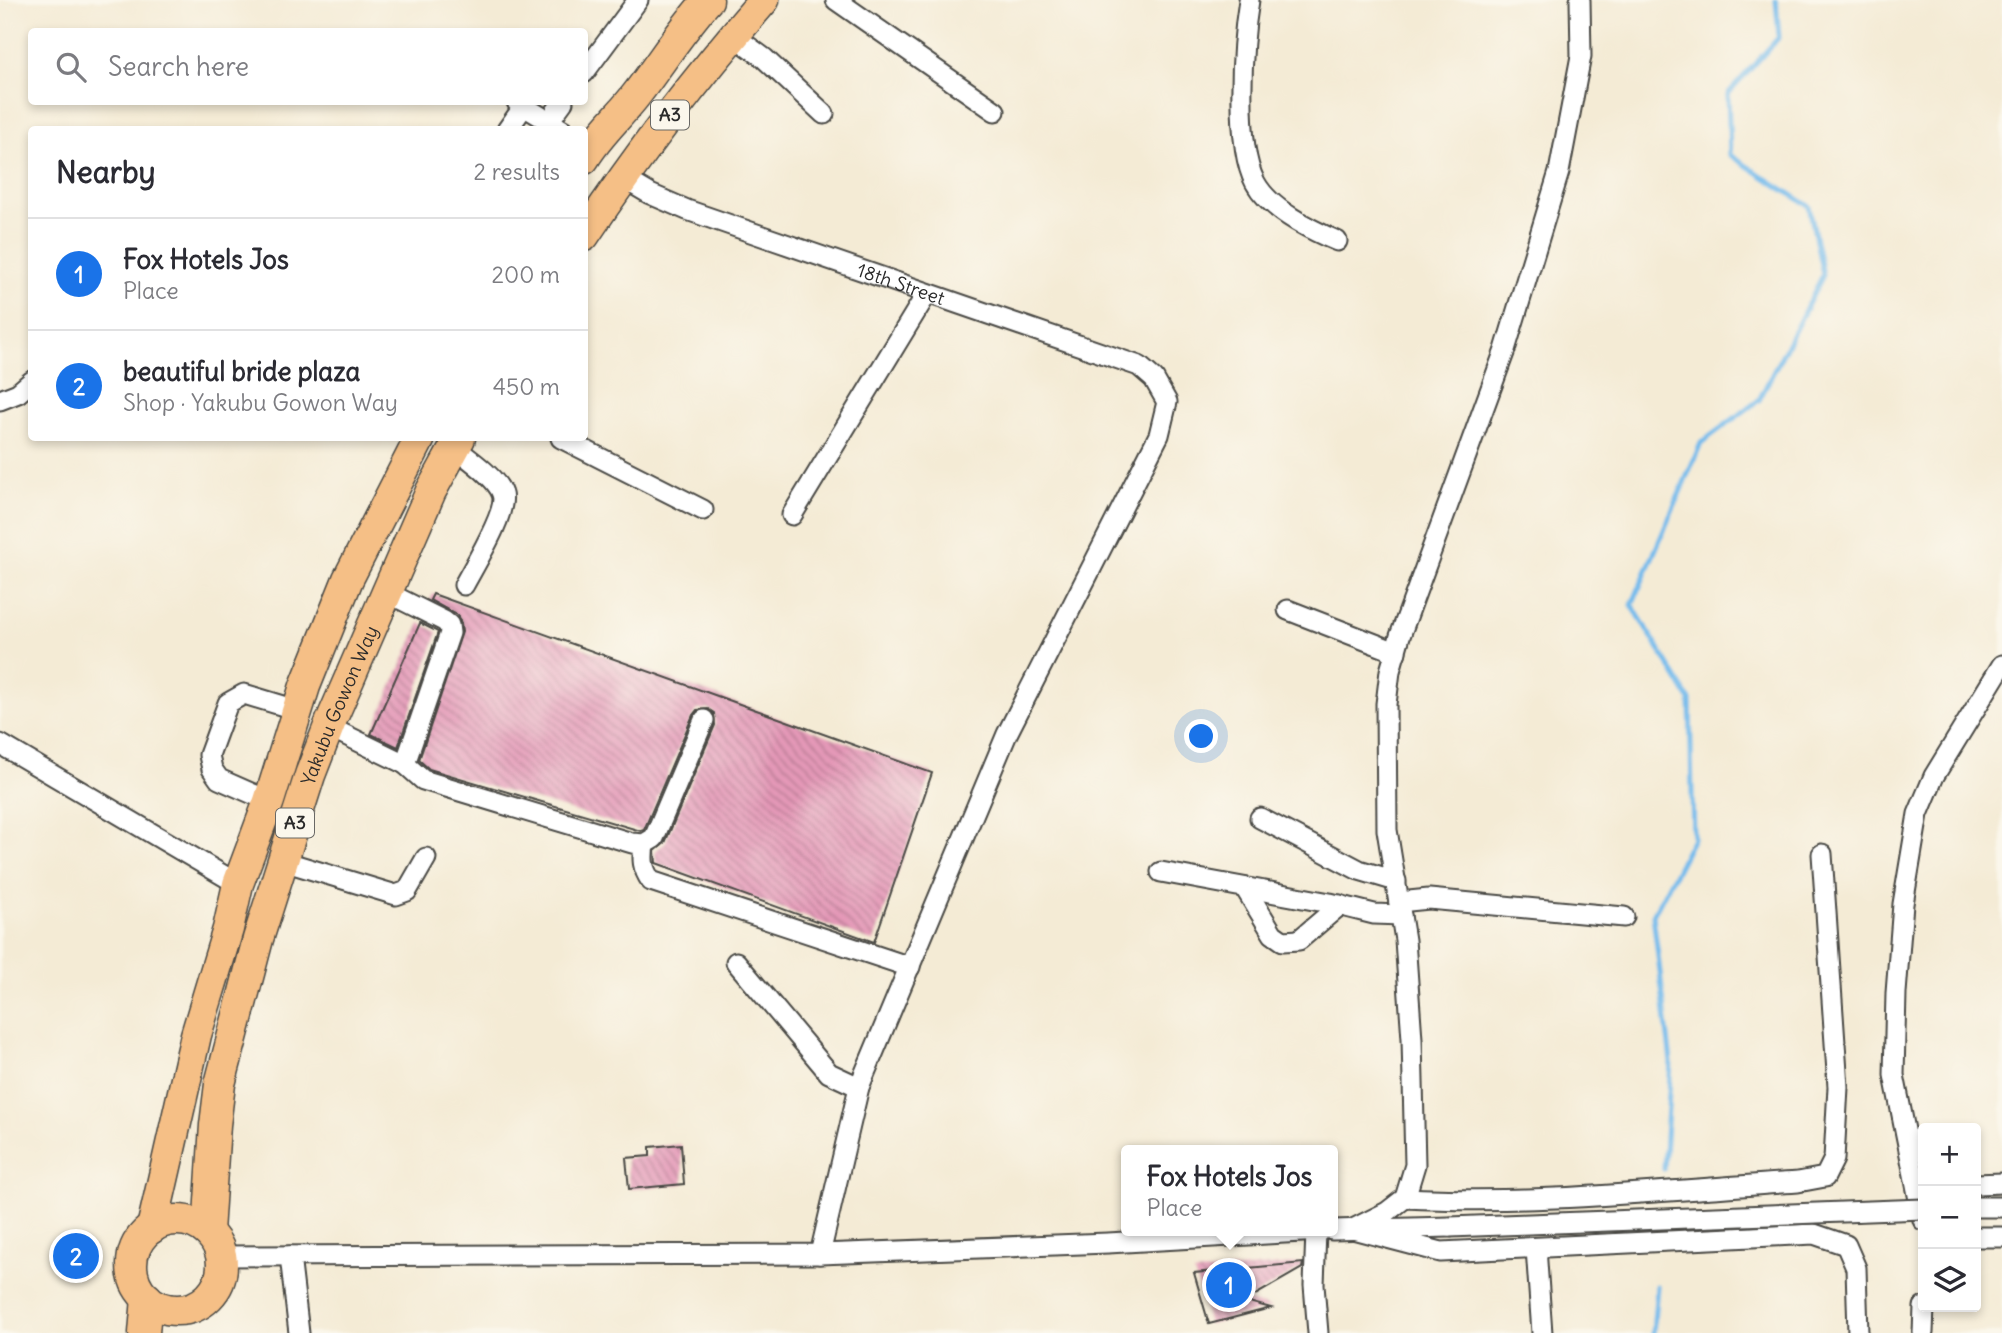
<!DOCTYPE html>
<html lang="en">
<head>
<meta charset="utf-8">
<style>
	body { margin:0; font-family:Delius,sans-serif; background:#f2f2f3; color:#2b2b33 }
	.controls { position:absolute; right:21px; bottom:21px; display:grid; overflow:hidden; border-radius:7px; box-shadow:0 4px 10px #0003 }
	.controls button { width:63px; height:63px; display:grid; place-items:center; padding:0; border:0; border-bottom:2px solid #e1e1e2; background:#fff; color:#2b2b33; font:35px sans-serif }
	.you { position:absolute; left:1202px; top:737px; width:24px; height:24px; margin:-18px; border:5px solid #fff; border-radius:50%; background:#1a73e8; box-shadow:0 0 0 10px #1a73e833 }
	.badge { display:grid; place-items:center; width:46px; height:46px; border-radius:50%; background:#1a73e8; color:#fff; font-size:23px; font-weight:700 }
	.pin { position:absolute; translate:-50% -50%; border:4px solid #fff; box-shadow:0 2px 7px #0006 }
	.popup { position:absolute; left:1121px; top:1145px; width:217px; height:91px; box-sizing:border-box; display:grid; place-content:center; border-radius:7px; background:#fff; filter:drop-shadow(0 2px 5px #0005); font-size:23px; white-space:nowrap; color:#7c7c81 }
	.popup b { font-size:26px; color:#2b2b33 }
	.popup::after { content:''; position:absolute; left:50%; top:100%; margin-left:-14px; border:14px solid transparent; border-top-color:#fff }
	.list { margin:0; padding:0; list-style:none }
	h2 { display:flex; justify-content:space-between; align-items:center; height:91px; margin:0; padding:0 28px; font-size:30px }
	h2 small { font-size:23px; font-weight:400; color:#7c7c81 }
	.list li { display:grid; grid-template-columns:46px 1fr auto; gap:21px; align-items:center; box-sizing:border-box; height:112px; padding:0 28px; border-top:2px solid #e1e1e2 }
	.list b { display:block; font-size:26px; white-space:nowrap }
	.list p { margin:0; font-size:23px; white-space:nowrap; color:#7c7c81 }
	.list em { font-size:23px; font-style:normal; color:#7c7c81 }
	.icon { flex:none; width:38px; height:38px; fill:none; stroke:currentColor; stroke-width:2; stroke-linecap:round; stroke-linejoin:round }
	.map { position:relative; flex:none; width:2002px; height:1333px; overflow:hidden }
	.search { position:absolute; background:#fff; box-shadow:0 4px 10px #0003; left:28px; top:28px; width:560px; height:77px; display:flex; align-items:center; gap:18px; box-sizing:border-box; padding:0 24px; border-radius:7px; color:#7c7c81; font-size:26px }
	.panel { position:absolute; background:#fff; box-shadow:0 4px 10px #0003; left:28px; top:126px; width:560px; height:315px; border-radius:7px }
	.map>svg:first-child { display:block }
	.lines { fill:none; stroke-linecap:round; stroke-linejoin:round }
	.stream { stroke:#75bbec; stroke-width:5 }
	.building { fill:url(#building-back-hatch) }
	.minor-casing { stroke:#494844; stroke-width:23 }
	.highway-casing { stroke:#494844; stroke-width:33 }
	.minor { stroke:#fff; stroke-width:19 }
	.highway { stroke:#f5bf86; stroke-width:30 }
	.minor-bridge-casing { stroke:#494844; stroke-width:23; stroke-linecap:butt }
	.minor-bridge { stroke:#fff; stroke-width:19 }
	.labels { text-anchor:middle; stroke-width:5; stroke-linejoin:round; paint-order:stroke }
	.shield { fill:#fbf7ec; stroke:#696865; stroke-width:2 }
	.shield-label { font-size:18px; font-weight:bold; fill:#2b2b2b }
	.street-label { font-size:19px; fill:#2b2b2b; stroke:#fbf7ec }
</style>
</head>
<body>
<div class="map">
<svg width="2002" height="1333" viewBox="0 0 2002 1333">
	<defs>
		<pattern id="building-back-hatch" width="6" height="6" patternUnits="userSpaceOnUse" patternTransform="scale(1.75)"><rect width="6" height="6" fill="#e498b7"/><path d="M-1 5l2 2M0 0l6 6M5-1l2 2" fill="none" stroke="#b97c95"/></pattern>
	</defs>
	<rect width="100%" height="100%" fill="#fbf7ec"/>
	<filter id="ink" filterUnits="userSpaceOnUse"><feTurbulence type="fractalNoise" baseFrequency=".0143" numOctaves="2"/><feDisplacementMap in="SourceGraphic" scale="14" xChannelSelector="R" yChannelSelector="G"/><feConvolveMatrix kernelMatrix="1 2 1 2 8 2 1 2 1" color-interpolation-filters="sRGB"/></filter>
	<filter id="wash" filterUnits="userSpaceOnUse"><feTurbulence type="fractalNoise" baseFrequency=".00686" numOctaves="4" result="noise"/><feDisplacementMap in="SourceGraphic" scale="28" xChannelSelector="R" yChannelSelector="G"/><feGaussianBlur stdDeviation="1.57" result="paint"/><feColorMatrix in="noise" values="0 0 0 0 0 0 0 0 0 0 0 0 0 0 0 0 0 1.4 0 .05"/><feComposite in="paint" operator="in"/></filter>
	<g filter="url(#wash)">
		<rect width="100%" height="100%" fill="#f4ebd5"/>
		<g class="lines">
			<g class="stream">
				<polyline points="1664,1169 1671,1062 1653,915 1693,838 1690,700 1632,605 1701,443 1759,400 1823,275 1809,206 1730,155 1728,94 1779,37 1776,0"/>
				<polyline points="1653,1333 1657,1286"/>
			</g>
		</g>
		<g id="blocks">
			<g class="building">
				<polygon points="433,594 932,773 874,942 656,863 655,851 665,843 715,725 714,713 708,709 697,710 693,715 644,830 641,831 429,769 419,760 462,632 461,623 457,615 430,600"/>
				<polygon points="420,623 438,632 398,747 371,734"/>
				<polygon points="681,1144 684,1184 629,1189 626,1158 650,1156 650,1147"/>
				<polygon points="1303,1263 1302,1268 1245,1301 1271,1308 1209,1324 1194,1273"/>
			</g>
		</g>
	</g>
	<g filter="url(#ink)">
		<use href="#blocks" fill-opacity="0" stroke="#494844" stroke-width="2"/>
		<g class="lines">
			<defs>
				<g id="minor">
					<polyline points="836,0 995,111"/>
					<path d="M1249,0c-7,43 -14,144 6,182 14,27 56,48 82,59"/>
					<polyline points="734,36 764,58 824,114"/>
					<polyline points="584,73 638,0"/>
					<polyline points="517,102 563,130"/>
					<polyline points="549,121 563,102"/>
					<polyline points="507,130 524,106"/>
					<path id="s1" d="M623,178l27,16 37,16 452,156 15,13 13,23 -8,33 -152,299 -148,353 -39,167"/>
					<polyline points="0,400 18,393 32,381"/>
					<polyline points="561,438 703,510"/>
					<path d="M455,448c13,10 42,30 47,46 6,17 -28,72 -38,91"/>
					<polyline points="792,515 926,295"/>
					<polyline points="388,593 444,621 449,625 450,633 405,764"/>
					<polyline points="1288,610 1396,652"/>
					<polyline points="329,727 405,764 423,780 632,843 644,844 654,838 704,720"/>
					<polyline points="0,744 238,884"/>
					<polyline points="269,801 219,779 212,769 209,755 228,703 244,694 297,710"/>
					<polyline points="1260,818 1359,870 1396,881"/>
					<path d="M644,844c-2,15 -2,24 7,37l259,86"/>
					<polyline points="283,861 396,895 407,891 426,858"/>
					<polyline points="1161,872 1330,903 1374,914 1401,915"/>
					<polyline points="1245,888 1273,934 1283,941 1299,940 1340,905"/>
					<polyline points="1399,902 1429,899 1624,917"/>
					<polyline points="736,962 829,1073 859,1087"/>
					<polyline points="1976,1184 2002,1183"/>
					<path d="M1405,1198c131,7 263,-8 393,-16l27,-5 9,-18 4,-72 -16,-233"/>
					<polyline points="1976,1207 2002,1207"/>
					<polyline points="1923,1220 1894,1075 1896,993 1903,904 1918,814 1934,776 2002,665"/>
					<polyline points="1353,1229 1387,1212 1405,1198 1415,1165 1412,1039 1405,940 1387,830 1386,704 1390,671 1400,636 1505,350 1559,172 1581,56 1580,0"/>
					<polyline points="1353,1229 1441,1252 1814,1234 1846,1245 1856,1268 1858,1333"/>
					<polyline points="1332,1230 1450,1227"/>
					<polyline points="1316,1231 1314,1285 1318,1333"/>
					<polyline points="1976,1237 2002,1237"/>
					<polyline points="1536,1248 1542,1333"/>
					<polyline points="221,1256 820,1254 1108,1243 1321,1231"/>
					<polyline points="290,1256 299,1333"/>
					<polyline points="1923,1333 1924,1307"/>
				</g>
				<g id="highway">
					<path d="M584,159c14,-24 35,-42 52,-64 24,-31 45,-65 72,-95"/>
					<path d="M584,236c55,-83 115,-161 180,-236"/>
					<circle cx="177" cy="1265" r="45"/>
					<polyline points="152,1228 196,1035 228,929 238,884 269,801 305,686 348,579 420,438"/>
					<path id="s2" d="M208,1232l7,-107 5,-41 38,-145 52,-164 21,-54 100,-230 29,-53"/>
					<polyline points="144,1333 147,1298"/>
				</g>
			</defs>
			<use href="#minor" class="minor-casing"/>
			<use href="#highway" class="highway-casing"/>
			<use href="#minor" class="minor"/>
			<use href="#highway" class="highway"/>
			<defs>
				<polyline id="minor-bridge" points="1450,1227 1923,1209"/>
			</defs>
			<use href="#minor-bridge" class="minor-bridge-casing"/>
			<use href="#minor-bridge" class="minor-bridge"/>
		</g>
	</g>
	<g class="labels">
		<g class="shield">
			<rect x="651" y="100.5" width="38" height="29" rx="5"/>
			<rect x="276" y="808.5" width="38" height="29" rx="5"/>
		</g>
		<g class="shield-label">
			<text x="670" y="121">A3</text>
			<text x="295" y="829">A3</text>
		</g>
		<g class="street-label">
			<text dy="7" stroke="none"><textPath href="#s1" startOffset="298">18th Street</textPath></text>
			<text dy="7" stroke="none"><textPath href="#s2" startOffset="546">Yakubu Gowon Way</textPath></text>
		</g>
	</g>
</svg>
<div class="controls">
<button>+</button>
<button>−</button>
<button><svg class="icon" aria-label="layers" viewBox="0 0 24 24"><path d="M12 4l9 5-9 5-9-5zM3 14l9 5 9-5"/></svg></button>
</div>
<div class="you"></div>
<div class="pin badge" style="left:1229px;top:1285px">1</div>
<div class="popup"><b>Fox Hotels Jos</b>Place</div>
<div class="pin badge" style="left:76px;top:1256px">2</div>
<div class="search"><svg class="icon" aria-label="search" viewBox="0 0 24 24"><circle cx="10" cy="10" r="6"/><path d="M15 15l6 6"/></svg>Search here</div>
<section class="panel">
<h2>Nearby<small>2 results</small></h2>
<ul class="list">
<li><span class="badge">1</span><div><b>Fox Hotels Jos</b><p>Place</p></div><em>200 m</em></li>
<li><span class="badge">2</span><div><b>beautiful bride plaza</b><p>Shop · Yakubu Gowon Way</p></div><em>450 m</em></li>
</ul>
</section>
</div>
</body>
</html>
